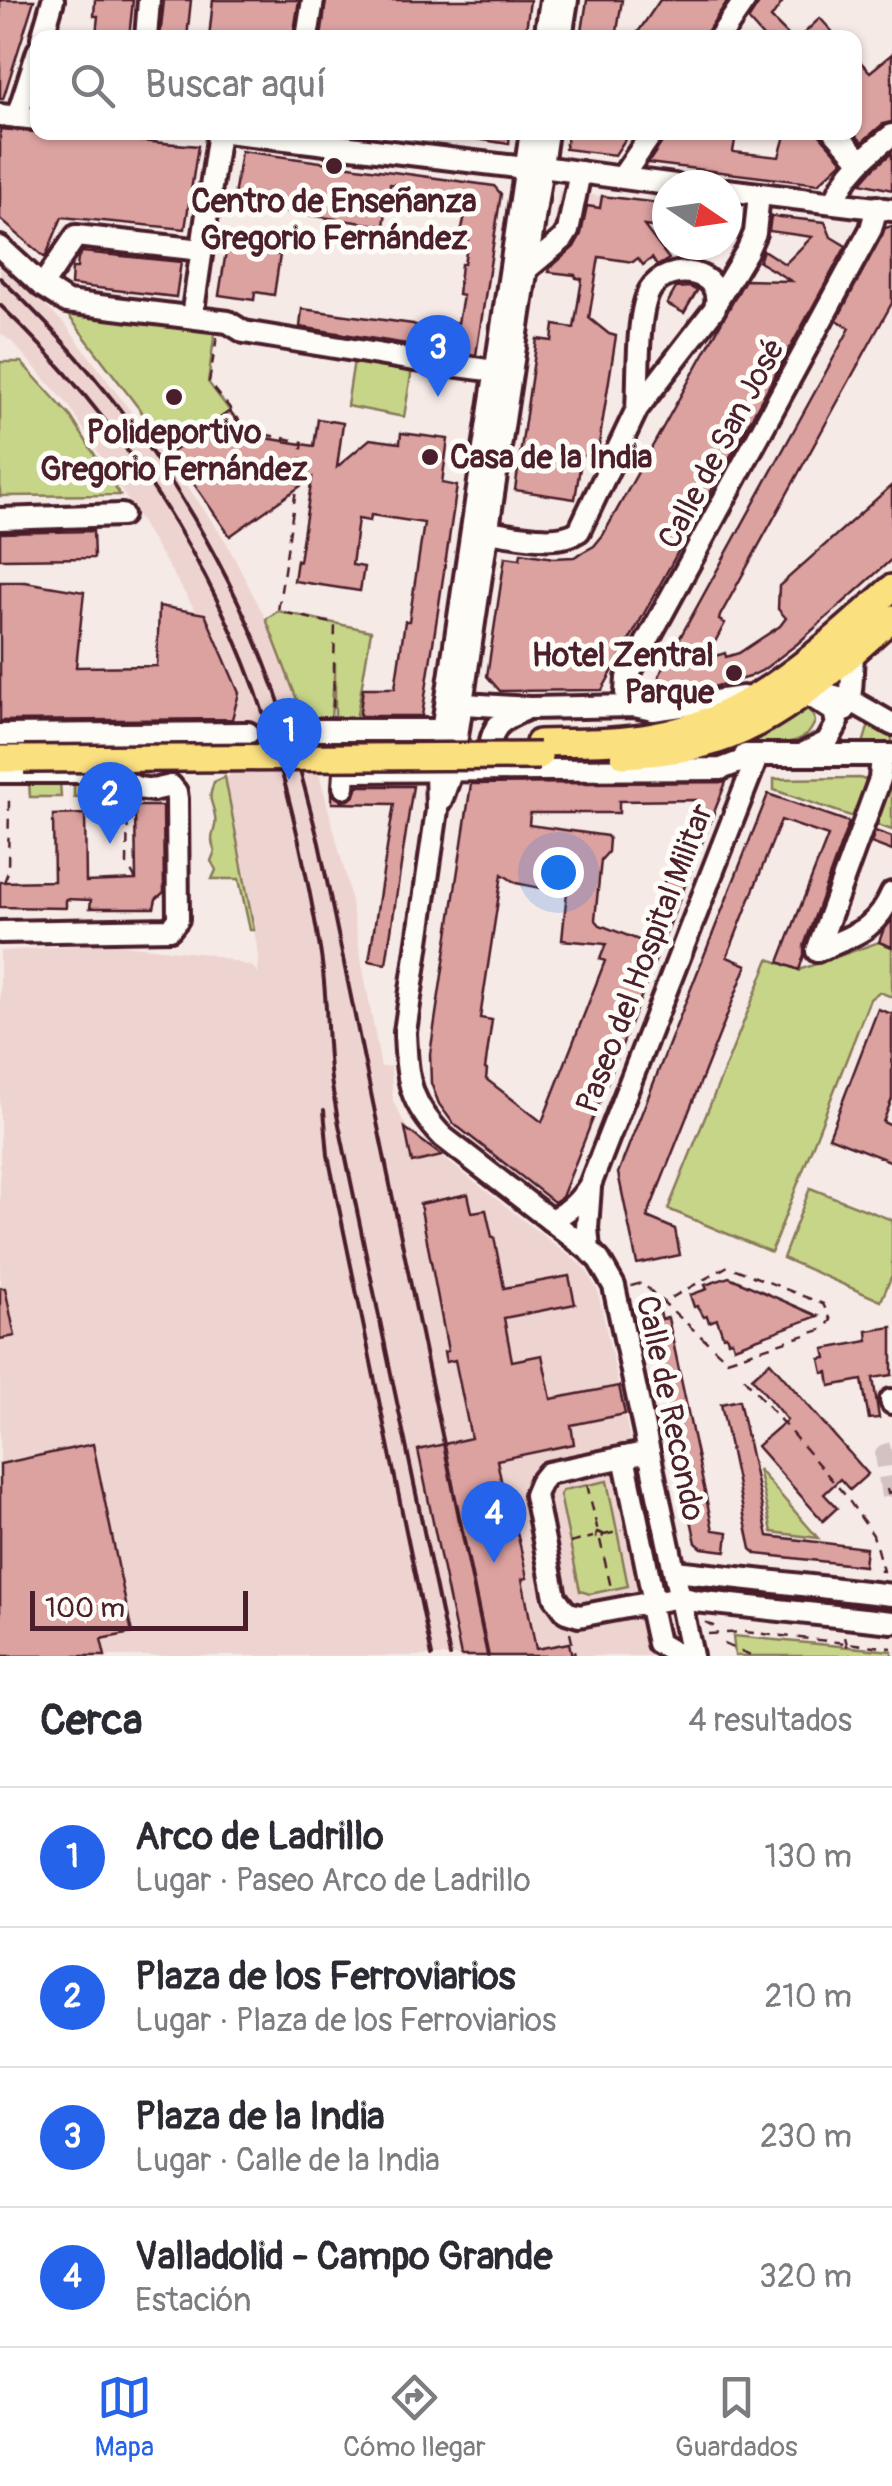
<!DOCTYPE html>
<html lang="es">
<head>
<meta charset="utf-8">
<style>
	body { margin:0; font-family:Pangolin,sans-serif; background:#f2f2f3; color:#2b2b33 }
	.compass { position:absolute; left:652px; top:170px; width:90px; height:90px; border-radius:50%; background:#fff; box-shadow:0 2px 8px #0004; rotate:103deg }
	.scale { position:absolute; left:30px; bottom:25px; width:218px; box-sizing:border-box; padding-left:10px; border:5px solid #4a1f2b; border-top:0; font-size:28px; line-height:35px; white-space:nowrap; color:#4a1f2b; -webkit-text-stroke:8px #fdfcf7; paint-order:stroke }
	.you { position:absolute; left:558px; top:872px; width:35px; height:35px; margin:-25px; border:8px solid #fff; border-radius:50%; background:#1a73e8; box-shadow:0 0 0 15px #1a73e833 }
	.badge { display:grid; place-items:center; width:65px; height:65px; border-radius:50%; background:#2563eb; color:#fff; font-size:32px; font-weight:700 }
	.pin { position:absolute; translate:-50% -82px; filter:drop-shadow(0 2px 5px #0008) }
	.pin::after { content:''; position:absolute; top:52px; width:35px; height:30px; background:inherit; clip-path:polygon(0 0,100% 0,50% 100%) }
	.list { margin:0; padding:0; list-style:none }
	h2 { display:flex; justify-content:space-between; align-items:center; height:130px; margin:0; padding:0 40px; font-size:42px }
	h2 small { font-size:32px; font-weight:400; color:#7c7c81 }
	.list li { display:grid; grid-template-columns:65px 1fr auto; gap:30px; align-items:center; box-sizing:border-box; height:140px; padding:0 40px; border-top:2px solid #e1e1e2 }
	.list b { display:block; font-size:38px; white-space:nowrap }
	.list p { margin:0; font-size:32px; white-space:nowrap; color:#7c7c81 }
	.list em { font-size:32px; font-style:normal; color:#7c7c81 }
	.icon { flex:none; width:55px; height:55px; fill:none; stroke:currentColor; stroke-width:2; stroke-linecap:round; stroke-linejoin:round }
	.map { position:relative; flex:none; width:892px; height:1656px; overflow:hidden }
	.search { position:absolute; background:#fff; box-shadow:0 2px 8px #0004; left:30px; right:30px; top:30px; height:110px; display:flex; align-items:center; gap:25px; box-sizing:border-box; padding:0 35px; border-radius:20px; color:#7c7c81; font-size:38px }
	.sheet { height:690px; background:#fff }
	nav { display:flex; justify-content:space-around; align-items:center; box-sizing:border-box; height:140px; border-top:2px solid #e1e1e2; background:#fff; font-size:28px; color:#7c7c81 }
	nav a { display:grid; justify-items:center; gap:5px }
	nav .on { color:#2563eb }
	.map>svg:first-child { display:block }
	.built { fill:#eed4d1 }
	.green { fill:#c7d589; stroke:#887a5a; stroke-width:2.5 }
	.building { fill:#dca2a0; stroke:#4a1f2b; stroke-width:2.5; fill-rule:evenodd }
	.lines { fill:none; stroke-linecap:round; stroke-linejoin:round }
	.minor-tunnel { stroke:#d4c1c1; stroke-width:20; stroke-dasharray:20 10; stroke-linecap:butt }
	.minor-casing { stroke:#4a1f2b; stroke-width:28 }
	.major-casing { stroke:#4a1f2b; stroke-width:32 }
	.path { stroke:#4a1f2b; stroke-width:2.5; stroke-dasharray:10 8; stroke-linecap:butt }
	.minor { stroke:#fdfcf7; stroke-width:20 }
	.major { stroke:#fbe080; stroke-width:25 }
	.rail { stroke:#4a1f2b; stroke-width:4 }
	.major-bridge-casing { stroke:#4a1f2b; stroke-width:32; stroke-linecap:butt }
	.major-bridge { stroke:#fbe080; stroke-width:25 }
	.poi-dot { fill:#4a1f2b; stroke:#fdfcf7; stroke-width:4 }
	.labels { text-anchor:middle; stroke-width:10; stroke-linejoin:round; paint-order:stroke }
	.poi-label { font-size:32px; font-weight:bold; fill:#4a1f2b; stroke:#fdfcf7 }
	.street-label { font-size:32px; fill:#4a1f2b; stroke:#fdfcf7 }
</style>
</head>
<body>
<div class="map">
<svg width="892" height="1656" viewBox="0 0 892 1656">
	<rect width="100%" height="100%" fill="#f6eae6"/>
	<filter id="ink" filterUnits="userSpaceOnUse"><feTurbulence type="fractalNoise" baseFrequency=".01" numOctaves="2"/><feDisplacementMap in="SourceGraphic" scale="20" xChannelSelector="R" yChannelSelector="G"/><feConvolveMatrix kernelMatrix="1 2 1 2 8 2 1 2 1" color-interpolation-filters="sRGB"/></filter>
	<g filter="url(#ink)">
		<g class="built">
			<polygon points="559,191 602,196 595,281 576,278 575,275 552,272 547,274"/>
			<polygon points="0,264 65,324 193,494 225,540 300,685 304,718 296,721 296,735 316,736 317,765 347,880 381,1067 391,1066 393,1101 408,1130 585,1268 598,1291 662,1588 674,1656 0,1656 0,951 107,943 208,954 253,967 258,973 259,957 225,777 229,777 229,766 251,765 247,723 232,722 239,692 205,614 197,613 70,407 12,342 0,333"/>
		</g>
		<g class="green">
			<polygon points="68,315 215,331 208,382 230,411 172,452"/>
			<polygon points="354,360 412,369 404,417 347,406"/>
			<polygon points="0,362 21,362 71,417 120,495 0,496"/>
			<polygon points="278,611 371,631 356,720 335,719 335,662 331,719 304,718 266,619"/>
			<path d="M805,705l9,12 1,5c-3,6 -5,11 -10,14 -15,11 -55,8 -75,11z"/>
			<polygon points="870,721 892,734 892,749 862,747"/>
			<path d="M225,777l29,153h-4l-11,-51h-27l4,-9 -5,-9 4,-10c-8,-17 3,-20 0,-35 -3,-18 -8,-13 -1,-34z"/>
			<polygon points="859,778 892,787 892,830 774,790 774,779"/>
			<polygon points="74,780 103,780 102,797 74,797"/>
			<polygon points="60,781 61,797 30,797 29,782"/>
			<polygon points="879,942 892,947 892,997 879,992 870,999 771,1252 668,1209 769,959 799,970"/>
			<polygon points="810,1188 892,1220 892,1275 881,1301 783,1258"/>
			<polygon points="758,1469 818,1538 772,1532"/>
			<polygon points="607,1481 628,1586 590,1594 580,1591 560,1495 563,1490"/>
			<polygon points="733,1636 892,1651 892,1656 735,1656"/>
		</g>
		<g class="building">
			<polygon points="0,0 34,0 3,99 0,99"/>
			<polygon points="95,0 133,0 129,38 96,35 98,16 94,16"/>
			<polygon points="164,0 191,0 187,38 160,38"/>
			<polygon points="213,0 299,0 293,38 209,38"/>
			<polygon points="326,0 530,0 525,38 321,38"/>
			<polygon points="587,0 622,0 616,38 581,38"/>
			<polygon points="660,0 728,0 703,38 634,38"/>
			<polygon points="761,0 784,0 771,18 791,38 764,38 748,20"/>
			<polygon points="820,18 838,38 799,38"/>
			<polygon points="892,54 892,122 883,124 862,142 854,133 854,55 870,72"/>
			<polygon points="0,129 198,146 185,229 62,217 45,258 0,219"/>
			<polygon points="477,132 510,132 509,144 476,139"/>
			<polygon points="568,132 630,132 615,155 565,149"/>
			<polygon points="669,132 695,132 694,135 735,140 733,152 779,157 786,132 817,132 843,161 818,184 648,163"/>
			<polygon points="241,151 494,186 501,194 476,355 300,327 302,309 413,324 418,326 417,330 446,334 448,321 458,323 463,296 458,295 461,264 464,264 468,240 464,240 465,234 461,233 465,215 436,210 435,216 424,214 426,201 410,199 412,186 390,184 384,226 233,204"/>
			<polygon points="892,153 892,190 861,183 875,167"/>
			<polygon points="602,196 667,204 667,229 644,226 669,259 657,266 652,258 643,265 638,258 633,262 599,257 589,318 609,334 616,336 597,457 582,455 575,499 515,490 537,339 552,341 554,325 574,328 582,279 576,278 575,275 549,272 550,268 574,247 581,234 587,206 600,208"/>
			<polygon points="771,216 825,222 831,237 846,246 602,690 500,691 487,676 505,557 520,559 521,553 554,558 574,557 594,546 603,535 745,280 791,281 759,262 763,250 785,264 812,237 769,231"/>
			<polygon points="892,226 892,303 720,616 719,620 725,623 706,659 725,653 726,657 739,653 780,626 786,618 778,609 779,586 892,485 892,559 797,644 763,670 749,677 710,688 668,689 659,676 850,328 837,320 885,228"/>
			<polygon points="228,239 262,244 261,252 280,255 274,295 255,292 254,300 219,295"/>
			<polygon points="82,252 181,262 176,297 71,285 72,268 77,268 78,258"/>
			<polygon points="690,287 697,291 684,313 667,304 676,288"/>
			<polygon points="230,411 248,435 314,446 318,419 343,423 337,467 370,439 400,443 401,433 448,439 442,483 457,486 422,716 360,716 360,712 363,688 395,688 405,621 409,621 424,523 371,515 370,521 358,519 352,565 364,567 360,591 294,581 297,560 299,561 312,478 230,536 172,452"/>
			<polygon points="93,531 94,558 0,559 0,533"/>
			<polygon points="0,582 25,582 84,592 76,667 157,666 159,606 205,614 239,693 232,719 0,721"/>
			<path d="M726,782l-164,415 -8,5 -101,-79 -14,-19 -8,-21 -1,-29 41,-270zM696,800l-55,141 -41,-16 -5,-6 6,-59 7,-8 1,-13 -2,-3 -78,-11 1,-12h89v-12zM548,851l23,1 -9,88 44,4 -6,15 5,2 -63,161 -56,-43 1,-9 -2,-1 7,-49 -12,-2 22,-144 14,9 24,5z"/>
			<polygon points="358,786 413,786 386,964 369,961 394,804 332,803 332,794 342,801 349,800 355,795"/>
			<polygon points="768,794 849,822 804,946 804,955 799,970 779,962 828,836 781,820 727,957 747,965 647,1217 675,1229 680,1255 637,1264 618,1173"/>
			<polygon points="135,806 163,806 164,892 156,899 154,908 90,908 91,900 66,899 66,908 0,907 0,882 54,881 53,815 85,814 86,882 136,880"/>
			<polygon points="875,831 892,837 892,851 871,843"/>
			<polygon points="892,920 892,947 879,942 883,931"/>
			<polygon points="878,1009 892,1014 892,1099 883,1122 892,1126 892,1162 829,1137"/>
			<polygon points="405,1128 442,1156 412,1163"/>
			<polygon points="468,1194 472,1212 486,1210 492,1237 494,1237 504,1288 569,1276 575,1304 504,1318 512,1361 542,1355 551,1399 619,1386 625,1414 571,1425 574,1444 497,1460 511,1530 516,1528 522,1554 527,1578 522,1579 536,1649 569,1643 572,1656 461,1656 418,1450 471,1438 455,1360 446,1362 444,1352 448,1351 420,1204"/>
			<polygon points="729,1277 818,1316 734,1347 732,1340 728,1341 726,1335 723,1336 717,1319 709,1322 707,1316 704,1317 697,1306 694,1307 690,1295 707,1289 705,1285"/>
			<polygon points="0,1288 5,1288 15,1336 0,1339"/>
			<polygon points="659,1309 662,1319 668,1318 713,1530 728,1532 726,1551 702,1548 696,1543 647,1311"/>
			<polygon points="892,1327 892,1375 873,1378 879,1418 869,1419 862,1380 830,1386 828,1372 823,1373 820,1359 826,1358 824,1349 868,1341 867,1331"/>
			<polygon points="770,1362 868,1474 850,1490 840,1479 824,1494 837,1508 823,1521 757,1446 787,1420 752,1378"/>
			<polygon points="739,1400 768,1536 866,1548 864,1566 757,1554 751,1549 721,1404"/>
			<polygon points="93,1444 132,1633 101,1639 105,1656 0,1656 0,1464"/>
		</g>
		<g class="lines">
			<g class="minor-tunnel">
				<polyline points="248,733 300,730"/>
				<polyline points="892,1452 885,1454 892,1503"/>
			</g>
			<defs>
				<g id="minor">
					<polyline points="42,38 53,0"/>
					<polyline points="146,38 149,0"/>
					<polyline points="307,38 313,0"/>
					<polyline points="545,38 551,0"/>
					<polyline points="561,38 567,0"/>
					<polyline points="719,38 745,0"/>
					<polyline points="0,115 38,119"/>
					<polyline points="17,117 38,51"/>
					<polyline points="226,132 525,168 542,167 675,185"/>
					<path d="M531,132l-92,620 -3,19 1,39 -32,222c2,48 4,70 38,105l146,113 10,10 15,26 78,370"/>
					<polyline points="835,132 861,161"/>
					<polyline points="622,177 653,132"/>
					<polyline points="727,190 892,210"/>
					<path d="M835,202c10,-30 33,-48 57,-67"/>
					<polyline points="0,247 42,286 67,302 228,322 244,332 414,360 495,371"/>
					<polyline points="527,269 563,239 568,231 580,172"/>
					<polyline points="42,286 76,236 202,250"/>
					<polyline points="717,301 747,251 755,233 759,194"/>
					<polyline points="192,317 219,132"/>
					<polyline points="0,519 122,515"/>
					<path d="M487,531c25,3 70,15 92,0l58,-122 78,-101c11,-39 -48,-47 -65,-18 -14,24 -11,90 -13,119"/>
					<polyline points="797,691 831,695 850,700 892,724"/>
					<polyline points="449,703 530,708 634,706 653,710 743,697"/>
					<polyline points="634,706 626,692 627,678 871,229 877,207"/>
					<path d="M845,710c10,-18 5,-40 9,-60"/>
					<polyline points="300,730 442,730"/>
					<polyline points="0,735 248,733"/>
					<polyline points="806,752 827,742 837,724 834,711 810,696"/>
					<polyline points="745,755 892,755"/>
					<path d="M882,755l-2,24 -63,172c36,-16 58,-19 75,-58"/>
					<path d="M496,766l-7,-11c2,-29 10,-34 35,-45"/>
					<polyline points="0,772 104,772 138,788 153,790 171,786"/>
					<polyline points="344,787 345,771 721,769 758,755"/>
					<polyline points="441,801 452,770 547,132"/>
					<polyline points="0,932 170,929 178,919 177,799 176,792 171,786"/>
					<path d="M550,1220c20,-9 29,-18 40,-35l168,-430"/>
					<polyline points="589,1250 587,1228 590,1187"/>
					<polyline points="891,1400 892,1403"/>
					<polyline points="649,1452 548,1473 540,1483 535,1495 555,1597 566,1612 579,1616 680,1597 695,1601 892,1622"/>
					<polyline points="624,1457 654,1602"/>
					<polyline points="675,1571 892,1595"/>
					<polyline points="649,1602 658,1643 680,1656"/>
				</g>
				<g id="major">
					<path d="M539,743c38,-1 78,0 115,-7 97,-17 167,-85 238,-148"/>
					<path d="M624,755c31,-2 62,-5 91,-14 69,-21 124,-77 177,-123"/>
					<polyline points="0,759 24,759"/>
				</g>
			</defs>
			<use href="#minor" class="minor-casing"/>
			<use href="#major" class="major-casing"/>
			<g class="path">
				<polyline points="217,337 209,382 248,431 303,442 278,611 335,624 333,711"/>
				<polyline points="128,801 127,864 136,880"/>
				<polyline points="4,882 8,872 9,800"/>
				<polyline points="631,1286 642,1283 727,1360 824,1329 831,1320 823,1304 728,1266 664,1302"/>
				<polyline points="744,1378 845,1495 873,1535 883,1571 872,1570"/>
				<polyline points="587,1484 598,1532"/>
				<polyline points="887,1489 888,1493 892,1492"/>
				<polygon points="597,1532 603,1534 602,1540 596,1538"/>
				<polyline points="604,1535 622,1531"/>
				<polyline points="600,1540 612,1592"/>
				<polyline points="570,1543 593,1537"/>
				<polyline points="705,1622 717,1628"/>
				<polyline points="570,1633 575,1656"/>
				<polyline points="708,1634 745,1632 892,1648"/>
				<polyline points="845,1637 850,1656"/>
				<polyline points="724,1644 753,1656"/>
			</g>
			<use href="#minor" class="minor"/>
			<use href="#major" class="major"/>
			<g class="rail">
				<path d="M0,278c129,120 229,271 284,439 14,42 24,84 35,126l169,813"/>
				<path d="M0,305c120,114 215,259 266,416 25,74 41,152 54,228 7,41 6,81 10,121 1,15 5,30 7,45l113,541"/>
				<polyline points="324,1110 328,1155 432,1656"/>
			</g>
			<defs>
				<polyline id="major-bridge" points="24,759 539,756"/>
			</defs>
			<use href="#major-bridge" class="major-bridge-casing"/>
			<use href="#major-bridge" class="major-bridge"/>
		</g>
	</g>
	<g class="poi-dot">
		<circle cx="334" cy="166" r="10"/>
		<circle cx="174" cy="397" r="10"/>
		<circle cx="430" cy="457" r="10"/>
		<circle cx="734" cy="673" r="10"/>
	</g>
	<g class="labels">
		<g class="poi-label">
			<text x="334" y="212">Centro de Enseñanza<tspan x="334" dy="37">Gregorio Fernández</tspan></text>
			<text x="174" y="443">Polideportivo<tspan x="174" dy="37">Gregorio Fernández</tspan></text>
			<text x="450" y="468" text-anchor="start">Casa de la India</text>
			<text x="714" y="666" text-anchor="end">Hotel Zentral<tspan x="714" dy="37">Parque</tspan></text>
		</g>
		<g class="street-label">
			<text transform="translate(721 443) rotate(-62)" y="11">Calle de San José</text>
			<text transform="translate(644 958) rotate(-69)" y="11">Paseo del Hospital Militar</text>
			<text transform="translate(671 1408) rotate(78)" y="11">Calle de Recondo</text>
		</g>
	</g>
</svg>
<svg class="compass" viewBox="-18 -18 36 36"><path d="M0-13l5 13h-10z" fill="#e53935"/><path d="M0 13l5-13h-10z" fill="#7c7c81"/></svg>
<div class="scale">100 m</div>
<div class="you"></div>
<div class="pin badge" style="left:289px;top:780px">1</div>
<div class="pin badge" style="left:110px;top:844px">2</div>
<div class="pin badge" style="left:438px;top:397px">3</div>
<div class="pin badge" style="left:494px;top:1563px">4</div>
<div class="search"><svg class="icon" aria-label="search" viewBox="0 0 24 24"><circle cx="10" cy="10" r="6"/><path d="M15 15l6 6"/></svg>Buscar aquí</div>
</div>
<section class="sheet">
<h2>Cerca<small>4 resultados</small></h2>
<ul class="list">
<li><span class="badge">1</span><div><b>Arco de Ladrillo</b><p>Lugar · Paseo Arco de Ladrillo</p></div><em>130 m</em></li>
<li><span class="badge">2</span><div><b>Plaza de los Ferroviarios</b><p>Lugar · Plaza de los Ferroviarios</p></div><em>210 m</em></li>
<li><span class="badge">3</span><div><b>Plaza de la India</b><p>Lugar · Calle de la India</p></div><em>230 m</em></li>
<li><span class="badge">4</span><div><b>Valladolid - Campo Grande</b><p>Estación</p></div><em>320 m</em></li>
</ul>
</section>
<nav>
<a class="on"><svg class="icon" aria-label="map" viewBox="0 0 24 24"><path d="M3 6l6-2 6 2 6-2v14l-6 2-6-2-6 2zM9 4v14M15 6v14"/></svg>Mapa</a>
<a><svg class="icon" aria-label="directions" viewBox="0 0 24 24"><path d="M12 3l9 9-9 9-9-9zM9 14v-3h6M13 9l2 2-2 2"/></svg>Cómo llegar</a>
<a><svg class="icon" aria-label="saved" viewBox="0 0 24 24"><path d="M7 4h10v16l-5-4-5 4z"/></svg>Guardados</a>
</nav>
</body>
</html>
